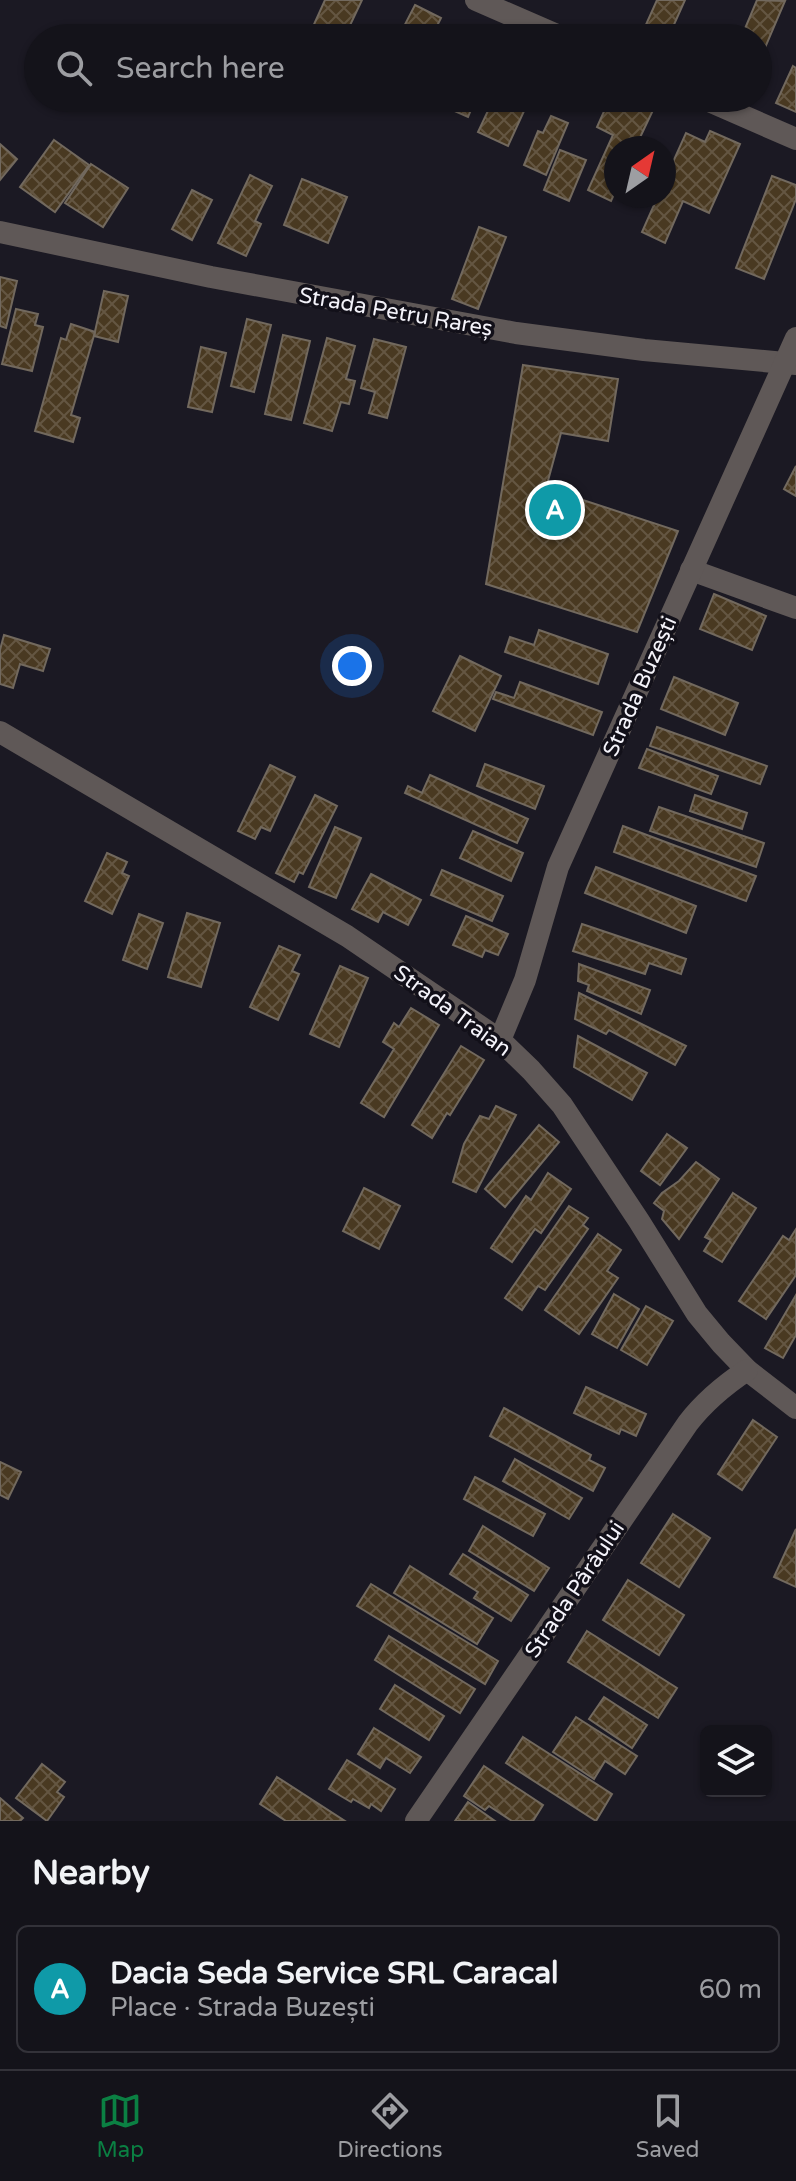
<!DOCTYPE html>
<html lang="en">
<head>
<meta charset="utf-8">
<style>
	body { margin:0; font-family:"Varela Round",sans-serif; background:#1d1c23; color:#f1f3f6 }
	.controls { position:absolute; right:24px; bottom:24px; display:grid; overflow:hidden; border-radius:12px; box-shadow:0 2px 6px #0004 }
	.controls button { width:72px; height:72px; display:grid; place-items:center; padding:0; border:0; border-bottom:2px solid #333239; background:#14131a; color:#f1f3f6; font:40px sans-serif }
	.compass { position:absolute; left:604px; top:136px; width:72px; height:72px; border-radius:50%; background:#14131a; box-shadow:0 2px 6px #0004; rotate:34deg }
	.you { position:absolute; left:352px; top:666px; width:28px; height:28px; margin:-20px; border:6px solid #fff; border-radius:50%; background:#1a73e8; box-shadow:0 0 0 12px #1a73e833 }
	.badge { display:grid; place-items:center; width:52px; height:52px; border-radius:50%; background:#0b8043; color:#fff; font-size:26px; font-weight:700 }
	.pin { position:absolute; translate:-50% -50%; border:4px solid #fff; box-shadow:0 2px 8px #0006 }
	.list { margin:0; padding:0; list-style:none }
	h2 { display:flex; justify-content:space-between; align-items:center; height:104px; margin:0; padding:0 32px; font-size:34px }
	h2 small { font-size:26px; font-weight:400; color:#9d9ea2 }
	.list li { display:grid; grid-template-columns:52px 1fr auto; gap:24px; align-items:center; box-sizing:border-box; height:128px; margin:0 16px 16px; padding:0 16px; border:2px solid #333239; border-radius:12px }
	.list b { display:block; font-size:30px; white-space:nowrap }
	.list p { margin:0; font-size:26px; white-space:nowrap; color:#9d9ea2 }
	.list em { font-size:26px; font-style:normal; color:#9d9ea2 }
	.icon { flex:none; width:44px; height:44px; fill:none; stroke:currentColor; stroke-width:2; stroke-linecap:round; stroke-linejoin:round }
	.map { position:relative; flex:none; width:796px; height:1821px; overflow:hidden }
	.search { position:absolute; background:#14131a; box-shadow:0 2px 6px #0004; left:24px; right:24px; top:24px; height:88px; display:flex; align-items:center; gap:20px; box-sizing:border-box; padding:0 28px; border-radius:44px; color:#9d9ea2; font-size:30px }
	.sheet { height:248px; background:#14131a }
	nav { display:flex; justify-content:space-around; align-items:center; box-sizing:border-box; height:112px; border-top:2px solid #333239; background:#14131a; font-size:22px; color:#9d9ea2 }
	nav a { display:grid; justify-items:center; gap:4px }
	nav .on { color:#0b8043 }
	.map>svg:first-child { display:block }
	.building { fill:url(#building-cross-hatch); stroke:#72695e; stroke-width:2 }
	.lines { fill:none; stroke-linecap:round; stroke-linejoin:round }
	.minor { stroke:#5f5857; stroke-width:22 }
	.labels { text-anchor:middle; stroke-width:7; stroke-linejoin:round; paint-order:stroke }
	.street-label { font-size:22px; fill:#f4f3fa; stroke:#121019 }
</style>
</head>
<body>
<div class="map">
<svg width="796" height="1821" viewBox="0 0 796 1821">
	<defs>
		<pattern id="building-cross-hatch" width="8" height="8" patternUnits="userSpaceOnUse" patternTransform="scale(2)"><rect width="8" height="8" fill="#493921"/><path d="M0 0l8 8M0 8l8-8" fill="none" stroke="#645642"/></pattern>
	</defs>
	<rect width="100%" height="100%" fill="#1b1923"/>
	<g class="building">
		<polygon points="325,0 362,0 344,38 325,38 311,31"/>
		<polygon points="657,0 685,0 668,38 640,38"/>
		<polygon points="757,0 785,1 758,64 758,38 741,38"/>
		<polygon points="415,5 441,18 431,38 398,38"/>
		<polygon points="465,28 487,38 460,38"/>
		<polygon points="793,66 796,68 796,112 776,103"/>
		<polygon points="434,98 476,98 468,117 432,101"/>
		<polygon points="494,98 530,98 508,146 478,132"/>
		<polygon points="610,98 638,98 655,106 635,148 616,148 616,190 611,201 588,190 613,135 597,127"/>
		<polygon points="551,116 568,123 546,175 524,165 538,131 543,133"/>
		<polygon points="710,131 740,144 709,213 683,201 665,243 642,232 658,196 664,196 664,182 686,133 705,142"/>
		<polygon points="54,140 89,165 55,212 20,187"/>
		<polygon points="0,144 17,159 0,180"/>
		<polygon points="560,150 586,160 569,201 544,190"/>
		<polygon points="91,164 128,188 103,227 65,203"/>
		<polygon points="250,175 272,186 255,221 261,224 246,256 218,243"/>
		<polygon points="772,176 796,185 796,199 764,279 736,268"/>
		<polygon points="302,179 347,197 328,243 284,225"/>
		<polygon points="192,190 212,200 192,240 172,229"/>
		<polygon points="479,227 506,237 478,309 452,299"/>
		<polygon points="0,277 17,281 6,328 0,326"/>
		<polygon points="104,291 128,296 118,342 94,336"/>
		<polygon points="16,309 38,314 35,325 43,327 32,371 2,364"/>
		<polygon points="247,319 271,325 254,392 231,386"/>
		<polygon points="71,324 95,332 71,415 80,418 73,442 35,431 61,338 66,340"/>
		<polygon points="283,335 310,341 291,420 265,414"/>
		<polygon points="327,338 355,346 346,379 355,381 349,404 341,402 332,431 304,423"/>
		<polygon points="374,339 406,347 387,418 369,413 375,392 361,388"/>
		<polygon points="201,347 226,353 212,412 188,407"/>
		<polygon points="523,365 618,379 608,441 561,433 546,488 678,531 637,632 486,584"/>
		<polygon points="796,466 796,496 784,489"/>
		<polygon points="714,594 766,616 752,650 700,629"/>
		<polygon points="539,630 608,654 598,684 505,652 510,637 534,645"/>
		<polygon points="4,635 50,649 43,671 20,664 13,688 0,684 0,650"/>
		<polygon points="460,656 501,676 475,731 433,711"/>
		<polygon points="674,677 738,703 725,735 661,709"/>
		<polygon points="520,682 602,712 593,735 493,699 496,692 514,698"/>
		<polygon points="657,727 767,766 760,784 650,746"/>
		<polygon points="647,749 718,776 711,794 639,768"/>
		<polygon points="485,764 544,786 535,809 477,786"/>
		<polygon points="270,765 295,777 270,831 261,827 255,839 238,831"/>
		<polygon points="430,775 528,819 517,843 405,793 408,786 422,793"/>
		<polygon points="315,795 337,806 303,874 299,872 294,882 276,873"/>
		<polygon points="695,795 747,813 742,829 690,811"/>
		<polygon points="659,807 764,843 756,867 650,831"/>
		<polygon points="623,826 756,876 746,901 614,852"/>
		<polygon points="335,827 361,838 336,898 309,887"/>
		<polygon points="473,831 523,853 511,881 460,858"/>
		<polygon points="107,853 127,862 122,873 129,876 112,914 85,901"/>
		<polygon points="596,867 696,906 686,933 585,893"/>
		<polygon points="442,870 503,896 492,921 431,895"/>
		<polygon points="371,874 421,900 408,925 383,912 378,922 352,909"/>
		<polygon points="187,913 220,923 201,987 168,977"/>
		<polygon points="139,914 163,923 147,969 123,960"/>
		<polygon points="466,916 508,934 498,955 485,950 482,957 453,945"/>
		<polygon points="582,924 686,959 681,974 649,963 645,974 573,951"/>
		<polygon points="279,946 300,955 292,971 299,974 278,1020 250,1007"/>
		<polygon points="579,964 650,990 641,1014 587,991 589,985 578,981"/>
		<polygon points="340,966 368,978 339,1047 310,1034"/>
		<polygon points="579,993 686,1046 675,1065 609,1030 606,1034 575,1019"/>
		<polygon points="411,1008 439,1025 384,1117 361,1103 394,1049 383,1042 394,1023 399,1027"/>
		<polygon points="578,1036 647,1073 632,1100 574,1067"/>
		<polygon points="461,1046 484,1060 450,1115 447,1113 432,1138 412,1125"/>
		<polygon points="496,1106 516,1115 476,1192 453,1182 464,1144 480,1116 489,1119"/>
		<polygon points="539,1125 559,1142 505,1207 485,1189"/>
		<polygon points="667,1134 687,1148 660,1185 641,1171"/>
		<polygon points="696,1162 719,1179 679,1239 662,1219 664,1211 654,1203 662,1193 679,1181"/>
		<polygon points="548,1173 571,1189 541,1233 535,1229 512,1262 491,1248 526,1196 531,1200"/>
		<polygon points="364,1188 400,1206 379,1249 343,1231"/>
		<polygon points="733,1193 756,1208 722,1262 704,1251 711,1240 705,1237"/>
		<polygon points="569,1206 588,1218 583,1225 588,1229 545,1290 538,1286 522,1310 505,1298"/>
		<polygon points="796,1229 796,1275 766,1319 739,1301 783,1236 789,1240"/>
		<polygon points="598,1234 621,1250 607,1271 618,1278 579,1334 545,1310"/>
		<polygon points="614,1294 639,1309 617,1348 592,1334"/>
		<polygon points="796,1295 796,1335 783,1358 765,1348"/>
		<polygon points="646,1306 673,1321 647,1365 621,1350"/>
		<polygon points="586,1387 646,1414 636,1436 621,1429 619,1434 574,1413"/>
		<polygon points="504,1408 591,1455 589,1460 605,1468 593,1491 490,1436"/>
		<polygon points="753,1420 777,1437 742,1490 718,1474"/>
		<polygon points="515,1459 582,1498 569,1519 503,1481"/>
		<polygon points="0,1462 21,1472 8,1499 0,1495"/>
		<polygon points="475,1477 545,1514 533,1536 464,1499"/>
		<polygon points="673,1514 710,1538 679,1587 641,1563"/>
		<polygon points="483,1526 549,1568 534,1591 469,1551"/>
		<polygon points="796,1529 796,1587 774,1577"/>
		<polygon points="463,1554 528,1595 511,1621 474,1598 478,1592 450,1574"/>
		<polygon points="410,1566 493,1618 477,1644 394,1593"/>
		<polygon points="628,1580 684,1615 659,1655 603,1620"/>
		<polygon points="371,1584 498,1661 485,1684 357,1606"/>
		<polygon points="587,1631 677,1688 658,1718 568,1662"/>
		<polygon points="389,1636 475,1689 460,1713 375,1660"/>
		<polygon points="395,1685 444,1716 429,1740 380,1709"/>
		<polygon points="604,1697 647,1725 632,1748 589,1719"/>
		<polygon points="576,1717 637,1756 625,1774 605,1761 594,1779 553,1752"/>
		<polygon points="374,1728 421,1757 410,1773 386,1758 380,1768 358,1754"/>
		<polygon points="523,1737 612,1794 596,1821 506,1763"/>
		<polygon points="347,1760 395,1789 381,1811 371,1804 369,1808 353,1799 351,1802 329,1789"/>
		<polygon points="42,1764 65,1782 57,1792 64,1797 47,1821 16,1798"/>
		<polygon points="484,1766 543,1805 533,1821 512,1821 489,1806 485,1810 464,1796"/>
		<polygon points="277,1777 345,1821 286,1821 260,1804"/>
		<polygon points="0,1798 23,1818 20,1821 0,1821"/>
		<polygon points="468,1802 495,1821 455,1821"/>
	</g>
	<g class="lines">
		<g class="minor">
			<polyline points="476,0 564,38"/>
			<polyline points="702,98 796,139"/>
			<polyline points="0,232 211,277 516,333 644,350 796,364"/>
			<polyline points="691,570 796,608"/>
			<polyline points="0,732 347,936 500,1040 531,1070 562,1105 639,1221 697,1314 721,1343 747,1370 796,1408"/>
			<polyline points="500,1040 525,980 558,867 796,338"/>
			<path d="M416,1821l272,-398c17,-22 35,-37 59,-53"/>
		</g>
	</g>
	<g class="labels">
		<g class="street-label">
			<text transform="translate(396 311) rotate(10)" y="8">Strada Petru Rareș</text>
			<text transform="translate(639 686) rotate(-66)" y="8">Strada Buzești</text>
			<text transform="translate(453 1010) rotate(36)" y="8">Strada Traian</text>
			<text transform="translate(574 1589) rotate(-56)" y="8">Strada Pârâului</text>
		</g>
	</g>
</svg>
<div class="controls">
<button><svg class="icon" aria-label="layers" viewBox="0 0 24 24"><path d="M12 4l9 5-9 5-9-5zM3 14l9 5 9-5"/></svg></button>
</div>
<svg class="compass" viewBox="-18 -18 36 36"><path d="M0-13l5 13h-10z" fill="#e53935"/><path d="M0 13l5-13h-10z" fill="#9d9ea2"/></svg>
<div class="you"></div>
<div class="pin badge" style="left:555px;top:510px;background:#0f9aa8">A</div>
<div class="search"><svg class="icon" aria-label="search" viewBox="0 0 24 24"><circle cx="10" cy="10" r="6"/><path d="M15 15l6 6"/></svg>Search here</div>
</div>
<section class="sheet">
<h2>Nearby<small></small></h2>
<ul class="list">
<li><span class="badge" style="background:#0f9aa8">A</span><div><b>Dacia Seda Service SRL Caracal</b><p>Place · Strada Buzești</p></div><em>60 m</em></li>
</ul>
</section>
<nav>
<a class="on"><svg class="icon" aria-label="map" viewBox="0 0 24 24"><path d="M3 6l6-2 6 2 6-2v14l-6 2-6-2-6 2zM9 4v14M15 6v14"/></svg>Map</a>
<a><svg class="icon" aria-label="directions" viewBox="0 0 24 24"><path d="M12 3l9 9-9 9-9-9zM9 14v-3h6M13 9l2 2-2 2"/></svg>Directions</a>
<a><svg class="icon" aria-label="saved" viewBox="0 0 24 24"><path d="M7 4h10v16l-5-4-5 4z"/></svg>Saved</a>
</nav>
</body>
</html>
